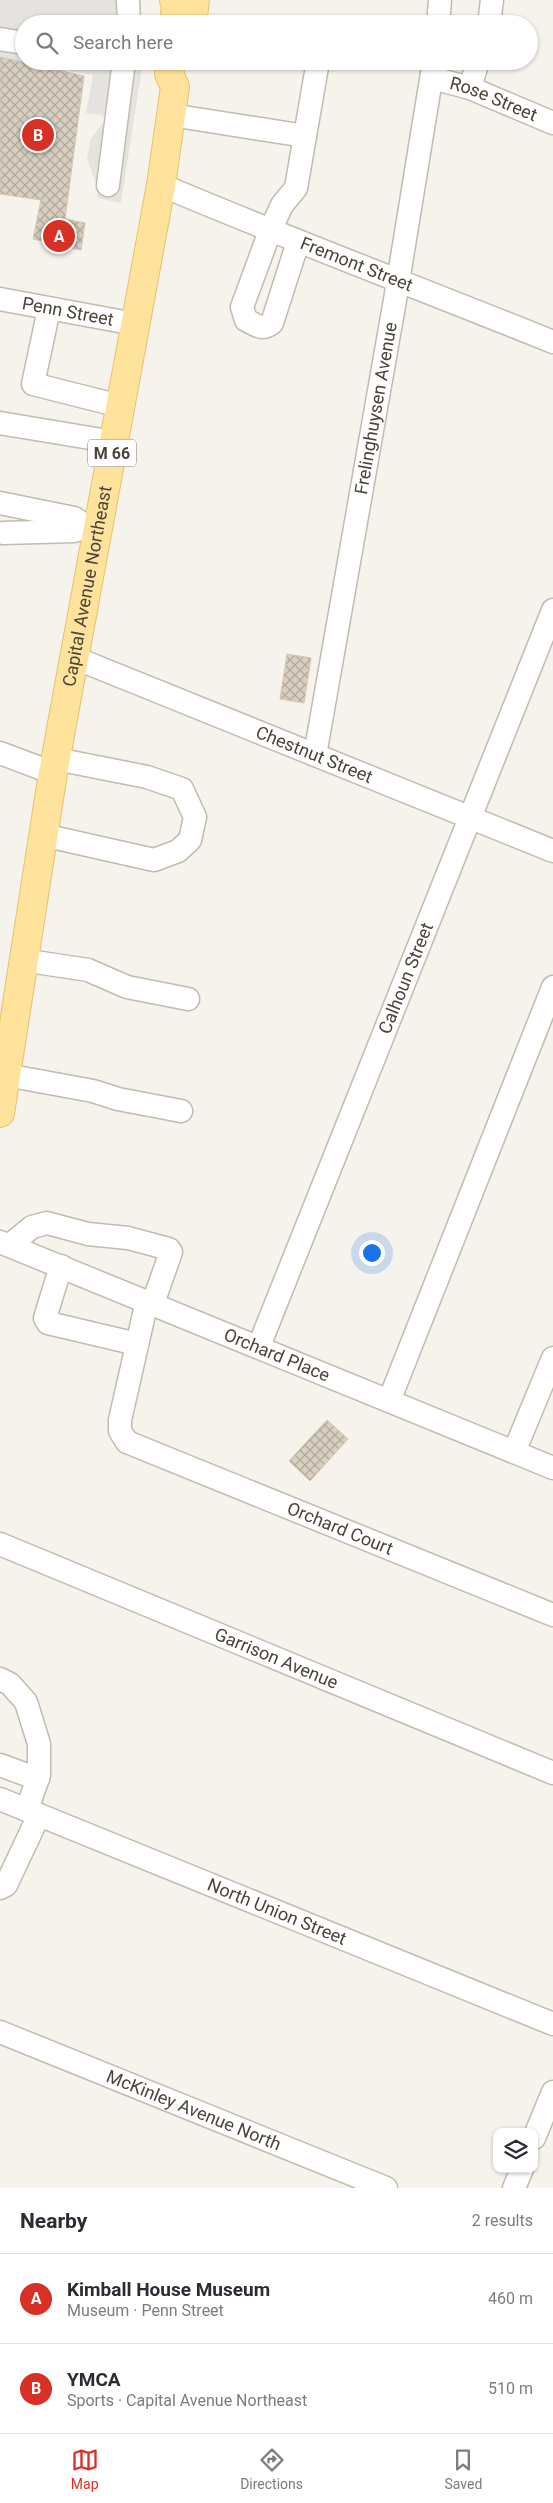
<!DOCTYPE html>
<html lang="en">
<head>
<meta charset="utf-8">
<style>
	body { margin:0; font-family:Roboto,sans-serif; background:#f7f7f7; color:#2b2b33 }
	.controls { position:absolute; right:15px; bottom:15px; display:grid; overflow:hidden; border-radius:10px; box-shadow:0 1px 4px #0004 }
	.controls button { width:45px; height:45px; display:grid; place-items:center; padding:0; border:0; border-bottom:1px solid #e1e1e2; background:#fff; color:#2b2b33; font:25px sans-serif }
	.you { position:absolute; left:371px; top:1252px; width:18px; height:18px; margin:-12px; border:4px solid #fff; border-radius:50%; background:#1a73e8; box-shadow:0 0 0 8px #1a73e833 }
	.badge { display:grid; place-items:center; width:32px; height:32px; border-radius:50%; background:#d93025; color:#fff; font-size:16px; font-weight:700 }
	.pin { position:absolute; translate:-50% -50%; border:2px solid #fff; box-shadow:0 1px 5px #0006 }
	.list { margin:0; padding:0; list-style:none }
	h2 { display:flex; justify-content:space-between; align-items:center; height:65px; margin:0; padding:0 20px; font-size:21px }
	h2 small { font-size:16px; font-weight:400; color:#7c7c81 }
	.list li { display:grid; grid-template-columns:32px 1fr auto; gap:15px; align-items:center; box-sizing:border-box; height:90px; padding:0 20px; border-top:1px solid #e1e1e2 }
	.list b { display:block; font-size:19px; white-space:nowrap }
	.list p { margin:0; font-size:16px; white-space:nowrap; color:#7c7c81 }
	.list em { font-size:16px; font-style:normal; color:#7c7c81 }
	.icon { flex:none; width:28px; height:28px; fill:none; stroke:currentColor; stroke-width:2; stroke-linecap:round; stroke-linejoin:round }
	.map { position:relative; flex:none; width:553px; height:2188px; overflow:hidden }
	.search { position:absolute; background:#fff; box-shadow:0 1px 4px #0004; left:15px; right:15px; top:15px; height:55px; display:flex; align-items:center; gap:12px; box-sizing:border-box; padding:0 18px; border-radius:28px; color:#7c7c81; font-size:19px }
	.sheet { height:245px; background:#fff }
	nav { display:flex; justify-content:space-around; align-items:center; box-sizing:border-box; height:70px; border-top:1px solid #e1e1e2; background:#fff; font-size:14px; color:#7c7c81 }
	nav a { display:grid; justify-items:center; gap:2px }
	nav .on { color:#d93025 }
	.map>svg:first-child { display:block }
	.parking { fill:#e5e3e0 }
	.building { fill:url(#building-cross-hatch); stroke:#d3c7b4 }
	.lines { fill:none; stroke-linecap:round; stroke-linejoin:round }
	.minor-casing { stroke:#c2bbae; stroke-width:25 }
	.major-casing { stroke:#e6c16a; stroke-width:30 }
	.minor { stroke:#fff; stroke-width:22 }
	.major { stroke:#ffe39c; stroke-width:28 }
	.labels { text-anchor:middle; stroke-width:4; stroke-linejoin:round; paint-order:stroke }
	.shield { fill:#fff; stroke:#817c74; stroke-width:1 }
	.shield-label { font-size:16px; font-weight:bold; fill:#4b4439 }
	.street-label { font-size:18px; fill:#4b4439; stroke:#fff }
</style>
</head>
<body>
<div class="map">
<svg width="553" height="2188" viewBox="0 0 553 2188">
	<defs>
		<pattern id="building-cross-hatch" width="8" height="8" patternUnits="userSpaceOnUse" patternTransform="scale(1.25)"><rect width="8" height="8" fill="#d8cfc1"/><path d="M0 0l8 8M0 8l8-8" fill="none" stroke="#b1aa9e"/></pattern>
	</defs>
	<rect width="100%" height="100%" fill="#f6f3ec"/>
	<polygon class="parking" points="0,0 139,0 137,24 24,24 24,61 143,61 121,203 97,198 98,188 87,160 90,140 105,120 102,115 86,113 93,75 0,59"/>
	<g class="building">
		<polygon points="0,57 84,76 65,219 85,223 81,250 33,239 41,200 0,194"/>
		<polygon points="287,654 311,658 304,703 280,699"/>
		<polygon points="327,1420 348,1439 310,1481 289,1461"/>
	</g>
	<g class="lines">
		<defs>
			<g id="minor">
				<polyline points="128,0 129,24"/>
				<polyline points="438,24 440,0"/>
				<polyline points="489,24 492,0"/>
				<polyline points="0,39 24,43"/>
				<path id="s1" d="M432,78l38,10 83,35"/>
				<polyline points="470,88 478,61"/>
				<polyline points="171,115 305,136"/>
				<polyline points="108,185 124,61"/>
				<path id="s2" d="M161,185c130,55 261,104 392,157"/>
				<path d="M298,242l-26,81c-10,8 -16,2 -26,-3l-4,-13 28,-76 12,-26 14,-17 22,-127"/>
				<path id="s3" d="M0,299l135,25"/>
				<polyline points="49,309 33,384 120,406"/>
				<polyline points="0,423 114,442"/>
				<polyline points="0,503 74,518 88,527"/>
				<polyline points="3,533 74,531 88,527 99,528"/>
				<path id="s4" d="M75,658l478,193"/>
				<polyline points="0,753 53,773"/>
				<path id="s5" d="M315,755l80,-455 39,-239"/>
				<polyline points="43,835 154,860 178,851 190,840 195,817 182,789 147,777 56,759"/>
				<polyline points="22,960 88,970 127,987 188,999"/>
				<polyline points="6,1075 93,1091 118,1099 181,1111"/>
				<path id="s6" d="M0,1242l553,226"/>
				<polyline points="10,1245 32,1227 47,1223 88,1234 128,1238 169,1249 171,1252 153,1303"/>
				<polyline points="61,1266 45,1318 48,1323 137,1344"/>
				<path id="s7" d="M147,1301l-27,119v11l7,11 426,173"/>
				<path id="s8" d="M259,1346l294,-736"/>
				<polyline points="389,1401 553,987"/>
				<polyline points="514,1452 553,1358"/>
				<path id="s9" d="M0,1544l553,229"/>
				<polyline points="0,1679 10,1684 26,1702 39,1744 39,1775 27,1810"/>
				<polyline points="0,1765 38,1779"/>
				<path id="s10" d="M0,1799l553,225"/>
				<polyline points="0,1888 6,1885 39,1815"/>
				<path id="s11" d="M0,2032l386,156"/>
				<polyline points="534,2138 553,2092"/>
				<polyline points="514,2188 522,2169"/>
			</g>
			<g id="major">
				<polyline points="174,0 176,6 174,24"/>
				<polyline points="192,24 195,0"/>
				<path id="s12" d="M0,1113l53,-340 108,-588 14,-98 -6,-13 2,-13"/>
			</g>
		</defs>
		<use href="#minor" class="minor-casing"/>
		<use href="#major" class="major-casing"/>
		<use href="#minor" class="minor"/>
		<use href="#major" class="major"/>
	</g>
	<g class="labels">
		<rect class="shield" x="88" y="439.5" width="48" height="27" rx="4"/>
		<g class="shield-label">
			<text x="112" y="459">M 66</text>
		</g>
		<g class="street-label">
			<text dy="6" stroke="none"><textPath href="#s1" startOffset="65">Rose Street</textPath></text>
			<text dy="6" stroke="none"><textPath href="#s2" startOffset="211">Fremont Street</textPath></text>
			<text dy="6" stroke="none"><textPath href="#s3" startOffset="69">Penn Street</textPath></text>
			<text dy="6" stroke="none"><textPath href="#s5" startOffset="352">Frelinghuysen Avenue</textPath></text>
			<text dy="6" stroke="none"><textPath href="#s12" startOffset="534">Capital Avenue Northeast</textPath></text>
			<text dy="6" stroke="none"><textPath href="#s4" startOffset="258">Chestnut Street</textPath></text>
			<text dy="6" stroke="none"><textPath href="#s8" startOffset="396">Calhoun Street</textPath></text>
			<text dy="6" stroke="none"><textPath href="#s6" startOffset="299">Orchard Place</textPath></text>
			<text dy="6" stroke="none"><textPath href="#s7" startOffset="376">Orchard Court</textPath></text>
			<text dy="6" stroke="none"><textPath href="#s9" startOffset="299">Garrison Avenue</textPath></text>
			<text dy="6" stroke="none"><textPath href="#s10" startOffset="299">North Union Street</textPath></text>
			<text dy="6" stroke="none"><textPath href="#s11" startOffset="209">McKinley Avenue North</textPath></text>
		</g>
	</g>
</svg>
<div class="controls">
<button><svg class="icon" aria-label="layers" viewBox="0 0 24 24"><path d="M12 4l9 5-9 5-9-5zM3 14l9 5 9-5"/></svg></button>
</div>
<div class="you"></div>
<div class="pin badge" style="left:59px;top:236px">A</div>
<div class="pin badge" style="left:38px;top:135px">B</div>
<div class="search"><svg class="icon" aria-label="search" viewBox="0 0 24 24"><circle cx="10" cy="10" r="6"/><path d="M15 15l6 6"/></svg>Search here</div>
</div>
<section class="sheet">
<h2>Nearby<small>2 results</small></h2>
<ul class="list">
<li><span class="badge">A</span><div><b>Kimball House Museum</b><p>Museum · Penn Street</p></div><em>460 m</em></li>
<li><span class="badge">B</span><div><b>YMCA</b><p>Sports · Capital Avenue Northeast</p></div><em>510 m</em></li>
</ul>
</section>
<nav>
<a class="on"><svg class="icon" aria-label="map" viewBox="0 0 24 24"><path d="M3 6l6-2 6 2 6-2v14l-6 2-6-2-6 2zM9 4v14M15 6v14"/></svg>Map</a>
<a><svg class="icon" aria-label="directions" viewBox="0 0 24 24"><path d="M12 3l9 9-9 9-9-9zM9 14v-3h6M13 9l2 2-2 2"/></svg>Directions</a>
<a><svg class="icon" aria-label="saved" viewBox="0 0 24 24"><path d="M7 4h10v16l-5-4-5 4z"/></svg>Saved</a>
</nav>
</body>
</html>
